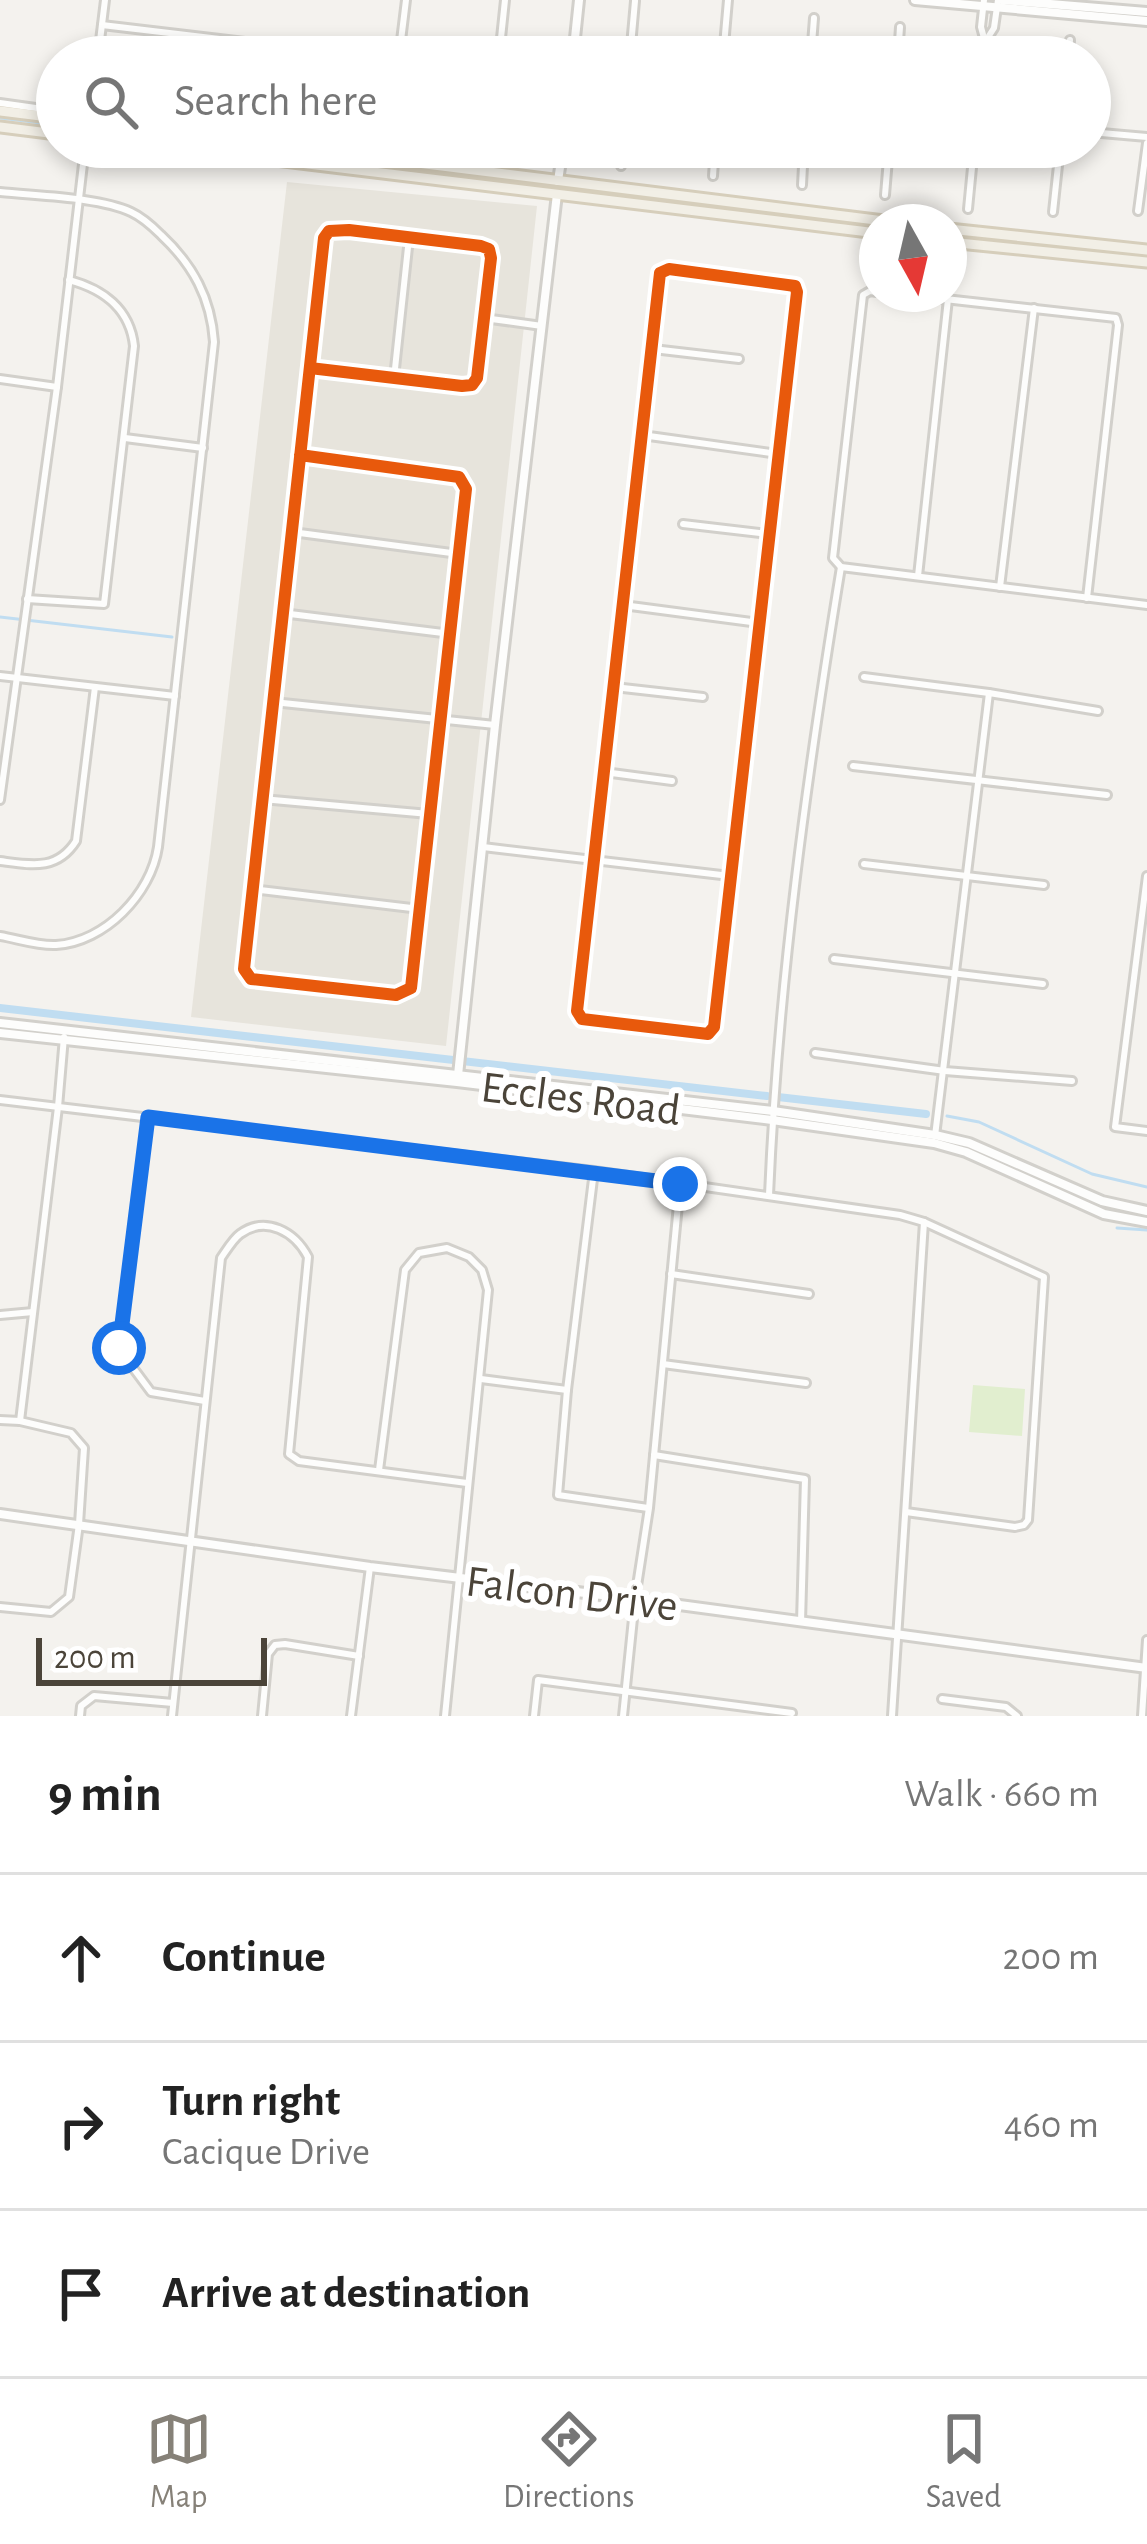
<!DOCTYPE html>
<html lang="en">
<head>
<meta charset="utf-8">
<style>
	body { margin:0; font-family:"Alegreya Sans",sans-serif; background:#f6f6f6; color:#222 }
	.compass { position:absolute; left:859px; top:204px; width:108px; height:108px; border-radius:50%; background:#fff; box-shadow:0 6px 18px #0003; rotate:172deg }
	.scale { position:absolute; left:36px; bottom:30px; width:231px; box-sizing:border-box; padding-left:12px; border:6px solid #4b4439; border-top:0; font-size:33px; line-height:42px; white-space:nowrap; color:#4b4439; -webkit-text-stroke:9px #fff; paint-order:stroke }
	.stop { position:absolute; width:36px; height:36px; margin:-27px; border:9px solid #1a73e8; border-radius:50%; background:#fff }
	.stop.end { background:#1a73e8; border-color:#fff; box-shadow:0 3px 12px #0008 }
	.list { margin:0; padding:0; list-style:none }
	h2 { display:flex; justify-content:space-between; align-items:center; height:156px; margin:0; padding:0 48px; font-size:51px }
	h2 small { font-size:39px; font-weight:400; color:#767676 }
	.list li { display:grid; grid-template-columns:78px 1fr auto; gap:36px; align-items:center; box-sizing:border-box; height:168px; padding:0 48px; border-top:3px solid #e0e0e0 }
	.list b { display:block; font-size:45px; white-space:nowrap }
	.list p { margin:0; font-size:39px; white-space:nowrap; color:#767676 }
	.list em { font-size:39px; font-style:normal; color:#767676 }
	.icon { flex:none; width:66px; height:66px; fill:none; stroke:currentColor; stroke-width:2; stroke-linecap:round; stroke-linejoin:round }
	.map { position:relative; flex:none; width:1147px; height:1716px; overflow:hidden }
	.search { position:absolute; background:#fff; box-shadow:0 6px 18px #0003; left:36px; right:36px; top:36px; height:132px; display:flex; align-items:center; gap:30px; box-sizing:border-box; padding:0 42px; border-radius:66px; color:#767676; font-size:45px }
	.sheet { height:660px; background:#fff }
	nav { display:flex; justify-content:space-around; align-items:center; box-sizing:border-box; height:168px; border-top:3px solid #e0e0e0; background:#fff; font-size:33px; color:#767676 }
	nav a { display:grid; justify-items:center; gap:6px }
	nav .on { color:#868178 }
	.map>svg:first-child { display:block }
	.residential { fill:#e7e4dc }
	.green { fill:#e1eecf }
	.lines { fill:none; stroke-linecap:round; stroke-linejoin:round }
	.stream { stroke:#c0ddf1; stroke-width:3 }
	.canal { stroke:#c0ddf1; stroke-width:8 }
	.minor-casing { stroke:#d2d0cb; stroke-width:12 }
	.tertiary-casing { stroke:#d2d0cb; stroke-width:14 }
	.primary-casing { stroke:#d6cebb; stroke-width:15 }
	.minor { stroke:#fdfdfc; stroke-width:6 }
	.tertiary { stroke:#fdfdfc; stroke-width:8 }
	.primary { stroke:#f2efe6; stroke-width:9 }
	.cycleway-casing { stroke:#fff; stroke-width:20 }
	.cycleway { stroke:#e8590c; stroke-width:12 }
	.route { stroke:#1a73e8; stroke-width:15 }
	.labels { text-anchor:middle; stroke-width:12; stroke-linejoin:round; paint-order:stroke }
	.street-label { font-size:45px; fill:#4b4439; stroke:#fff }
</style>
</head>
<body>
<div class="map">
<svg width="1147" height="1716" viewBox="0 0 1147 1716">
	<rect width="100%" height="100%" fill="#f4f2ee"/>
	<polygon class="residential" points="287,182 537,206 446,1046 191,1017"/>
	<polygon class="green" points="973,1385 1025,1389 1022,1436 969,1432"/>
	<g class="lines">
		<g class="stream">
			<polyline points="0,118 57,125"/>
			<polyline points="233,147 545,186"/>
			<polyline points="572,190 877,226"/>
			<polyline points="949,235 1074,249 1090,248"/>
			<polyline points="0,617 172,637"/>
			<polyline points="947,1116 979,1122 1092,1174 1147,1187"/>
			<polyline points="1117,1228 1147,1230"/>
		</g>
		<g class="canal">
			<polyline points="0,1008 767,1096"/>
			<polyline points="778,1097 926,1114"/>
		</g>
		<defs>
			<g id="minor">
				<polyline points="102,25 373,57"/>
				<polyline points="985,42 994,28 998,0"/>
				<polyline points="98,57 105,0"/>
				<polyline points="399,57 406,0"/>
				<polyline points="499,57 505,0"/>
				<polyline points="630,57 635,1"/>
				<polyline points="723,57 728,0"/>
				<polyline points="811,57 814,18"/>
				<polyline points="898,57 900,27"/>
				<polyline points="983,57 985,42 981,27 984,0"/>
				<polyline points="1069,57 1070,40"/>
				<polyline points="0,103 57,111"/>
				<polyline points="1090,132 1147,137"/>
				<polyline points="376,147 487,159 489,147"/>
				<polyline points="621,166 622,147"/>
				<polyline points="713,176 715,147"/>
				<polyline points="802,185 804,147"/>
				<path d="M0,192c36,4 99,5 131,20 11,5 21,14 30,23 32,30 50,63 53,107l-56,505c-7,47 -53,95 -102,98 -18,1 -38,-6 -56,-9"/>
				<polyline points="885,195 889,147"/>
				<polyline points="968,209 974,147"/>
				<polyline points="1138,211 1147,143"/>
				<polyline points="1053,212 1060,147"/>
				<polygon points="669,269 795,286 797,292 714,1027 708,1034 582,1019 577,1011 660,273"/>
				<polyline points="877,292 870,291 863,295 833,558 841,567 1147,605"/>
				<polyline points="900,294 1116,318 1118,325 1087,598"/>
				<polyline points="484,318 542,326"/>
				<polyline points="653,349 739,359"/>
				<polyline points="394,378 409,238"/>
				<polyline points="0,379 57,387"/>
				<polyline points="642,435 778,454"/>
				<polyline points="125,438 203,448"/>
				<polyline points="300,455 459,477 466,489 411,988 396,995 251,979 244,969 324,238 329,231 349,230 481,246 489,249 491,258 477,378 472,385 462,386 310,368"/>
				<polyline points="683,524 769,534"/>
				<polyline points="292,532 459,554"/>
				<polyline points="918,576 948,299"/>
				<polyline points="1000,587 1034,308"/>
				<path d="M27,599l77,5 30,-258c-4,-37 -31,-57 -65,-66"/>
				<polyline points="623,605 759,623"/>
				<polyline points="282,613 451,634"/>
				<polyline points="0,676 175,696"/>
				<polyline points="864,677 989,693 1098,711"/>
				<polyline points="614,687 703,697"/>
				<polyline points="273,702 495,725"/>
				<polyline points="853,766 1107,795"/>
				<polyline points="604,772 672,781"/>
				<polyline points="262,799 429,814"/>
				<polyline points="0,800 57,387 85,147"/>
				<polyline points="483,847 730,876"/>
				<path d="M0,861c31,4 57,10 76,-20l19,-154"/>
				<polyline points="864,864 1044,885"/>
				<polyline points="1147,876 1115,1127 1147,1131"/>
				<polyline points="252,889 420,909"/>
				<polyline points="834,959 1043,984"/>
				<polyline points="815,1053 945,1071 1072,1081"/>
				<polyline points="0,1100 594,1171 900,1215 924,1222 1044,1277 1028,1520 1024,1525 1015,1527 906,1512"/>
				<polyline points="148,1117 119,1349 151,1392 205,1401"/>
				<polyline points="935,1136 989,693"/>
				<polyline points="594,1171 567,1390 558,1495 648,1508"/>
				<path d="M769,1195c9,-210 38,-420 72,-628"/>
				<polyline points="671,1274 809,1294"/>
				<polyline points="0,1315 33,1312"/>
				<polyline points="663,1364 806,1383"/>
				<polyline points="481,1379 567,1390"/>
				<polyline points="0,1420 20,1421 71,1433 84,1448 79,1524 69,1597 51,1612 0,1607"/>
				<polyline points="20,1421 58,1107 64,1037"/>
				<polyline points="654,1455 805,1479 801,1622"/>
				<polyline points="379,1470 405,1270 419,1253 447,1248 469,1257 482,1270 488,1290 445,1716"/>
				<polyline points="942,1699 1006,1707 1017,1716"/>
				<polyline points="80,1716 81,1706 94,1696 173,1703"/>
				<path d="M172,1716l49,-458c5,-7 12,-19 19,-24 26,-19 55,-2 68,23l-19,197 10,7 168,22"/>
				<polyline points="262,1716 268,1654 275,1645 285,1644 359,1656"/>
				<polyline points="351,1716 370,1567"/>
				<polyline points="534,1716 538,1680 792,1713"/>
				<polyline points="623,1716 635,1599 649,1508 680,1184"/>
				<polyline points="892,1716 924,1222"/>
				<polyline points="1142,1716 1147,1640"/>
			</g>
			<g id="tertiary">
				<polyline points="915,0 1147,21"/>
				<polyline points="1002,0 1147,12"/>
				<polyline points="573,57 579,0"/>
				<polyline points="558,181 563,147"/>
				<polyline points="0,1023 773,1111 935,1135 969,1143 1102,1201 1147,1211"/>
				<polyline points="0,1033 457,1082 772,1120 934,1143 966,1152 1104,1214 1147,1222"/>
				<polyline points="458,1075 495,725 557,194"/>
				<polyline points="0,1514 370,1567 635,1599 1147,1668"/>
			</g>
			<g id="primary">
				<polyline points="0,111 57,118"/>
				<polyline points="0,127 57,134"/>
				<polyline points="168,147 877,233"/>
				<polyline points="288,147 892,222"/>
				<polyline points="949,229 1147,250"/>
				<polyline points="949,242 1147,262"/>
			</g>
		</defs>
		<use href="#minor" class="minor-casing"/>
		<use href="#tertiary" class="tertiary-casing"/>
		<use href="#primary" class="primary-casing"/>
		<use href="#minor" class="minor"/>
		<use href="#tertiary" class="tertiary"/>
		<use href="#primary" class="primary"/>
		<defs>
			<g id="cycleway">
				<polygon points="669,269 795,286 797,292 714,1027 708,1034 582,1019 577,1011 660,273"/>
				<polyline points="300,455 459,477 466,489 411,988 396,995 251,979 244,969 324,238 329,231 349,230 481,246 489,249 491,258 477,378 472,385 462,386 310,368"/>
			</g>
		</defs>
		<use href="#cycleway" class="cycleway-casing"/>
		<use href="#cycleway" class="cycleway"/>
	</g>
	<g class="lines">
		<polyline class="route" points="119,1348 148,1117 680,1184"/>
	</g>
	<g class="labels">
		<g class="street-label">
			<text transform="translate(581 1097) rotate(7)" y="16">Eccles Road</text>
			<text transform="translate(572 1592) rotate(7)" y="16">Falcon Drive</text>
		</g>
	</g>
</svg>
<svg class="compass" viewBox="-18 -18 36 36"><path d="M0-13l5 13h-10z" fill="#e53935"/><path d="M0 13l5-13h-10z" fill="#767676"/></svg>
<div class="scale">200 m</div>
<div class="stop" style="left:119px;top:1348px"></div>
<div class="stop end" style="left:680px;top:1184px"></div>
<div class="search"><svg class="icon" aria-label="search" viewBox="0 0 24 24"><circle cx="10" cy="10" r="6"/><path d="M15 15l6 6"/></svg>Search here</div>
</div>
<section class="sheet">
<h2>9 min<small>Walk · 660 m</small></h2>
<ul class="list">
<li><svg class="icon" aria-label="ahead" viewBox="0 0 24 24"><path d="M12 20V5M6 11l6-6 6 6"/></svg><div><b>Continue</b></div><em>200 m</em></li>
<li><svg class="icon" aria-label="right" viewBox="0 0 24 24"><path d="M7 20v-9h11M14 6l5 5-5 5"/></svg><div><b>Turn right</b><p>Cacique Drive</p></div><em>460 m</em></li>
<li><svg class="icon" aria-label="arrive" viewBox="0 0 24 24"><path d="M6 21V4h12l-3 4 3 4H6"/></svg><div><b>Arrive at destination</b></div></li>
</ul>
</section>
<nav>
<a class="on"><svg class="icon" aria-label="map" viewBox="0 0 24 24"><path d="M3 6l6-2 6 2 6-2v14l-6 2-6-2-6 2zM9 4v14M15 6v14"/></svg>Map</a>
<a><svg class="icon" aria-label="directions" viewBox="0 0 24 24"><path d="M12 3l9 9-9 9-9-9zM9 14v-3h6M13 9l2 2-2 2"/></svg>Directions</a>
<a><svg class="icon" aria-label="saved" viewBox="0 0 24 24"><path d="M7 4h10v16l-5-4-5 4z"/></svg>Saved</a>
</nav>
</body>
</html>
